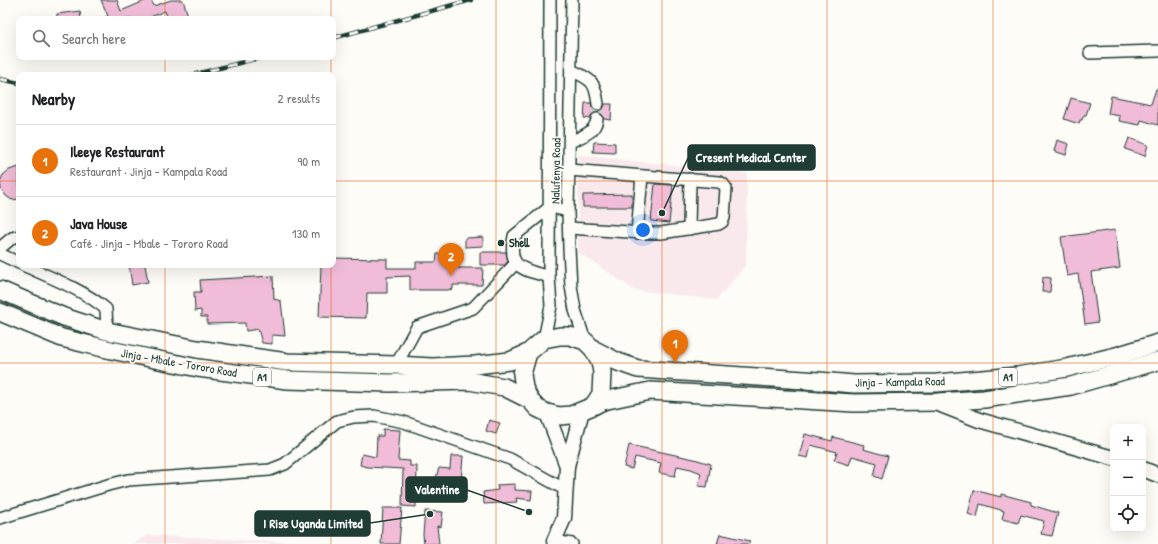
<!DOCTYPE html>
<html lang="en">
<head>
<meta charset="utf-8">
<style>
	body { margin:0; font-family:"Patrick Hand",sans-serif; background:#f2f2f2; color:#202124 }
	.controls { position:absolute; right:12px; bottom:12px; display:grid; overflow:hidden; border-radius:8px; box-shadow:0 4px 16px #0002 }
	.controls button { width:36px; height:36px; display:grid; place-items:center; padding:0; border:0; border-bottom:1px solid #e0e0e0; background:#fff; color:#202124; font:20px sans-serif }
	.you { position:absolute; left:643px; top:230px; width:14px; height:14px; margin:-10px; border:3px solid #fff; border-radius:50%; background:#1a73e8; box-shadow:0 0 0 6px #1a73e833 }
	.badge { display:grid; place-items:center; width:26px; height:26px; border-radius:50%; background:#1f3d34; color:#fff; font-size:13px; font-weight:700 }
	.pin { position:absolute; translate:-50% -33px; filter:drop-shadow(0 1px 2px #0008) }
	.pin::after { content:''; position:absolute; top:21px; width:14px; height:12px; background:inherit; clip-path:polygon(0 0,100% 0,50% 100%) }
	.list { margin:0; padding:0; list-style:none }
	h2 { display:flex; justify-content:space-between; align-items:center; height:52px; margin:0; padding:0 16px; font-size:17px }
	h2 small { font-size:13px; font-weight:400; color:#757577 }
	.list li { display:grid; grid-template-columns:26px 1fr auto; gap:12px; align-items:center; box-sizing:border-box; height:72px; padding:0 16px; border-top:1px solid #e0e0e0 }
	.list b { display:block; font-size:15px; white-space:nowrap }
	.list p { margin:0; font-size:13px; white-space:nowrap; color:#757577 }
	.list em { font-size:13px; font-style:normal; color:#757577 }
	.icon { flex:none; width:22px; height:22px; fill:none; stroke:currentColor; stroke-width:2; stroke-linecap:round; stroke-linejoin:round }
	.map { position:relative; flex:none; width:1158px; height:544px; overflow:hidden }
	.search { position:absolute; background:#fff; box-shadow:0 4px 16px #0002; left:16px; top:16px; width:320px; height:44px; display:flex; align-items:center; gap:10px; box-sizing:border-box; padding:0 14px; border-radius:8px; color:#757577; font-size:15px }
	.panel { position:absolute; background:#fff; box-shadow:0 4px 16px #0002; left:16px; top:72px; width:320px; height:196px; border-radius:8px }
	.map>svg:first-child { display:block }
	.built { fill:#f9e9ed }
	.building { fill:#f1bcd7; stroke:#1f3d34 }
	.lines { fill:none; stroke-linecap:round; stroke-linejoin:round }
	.minor-tunnel { stroke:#d1d6d0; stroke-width:11; stroke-dasharray:11 5.5; stroke-linecap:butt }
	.minor-casing { stroke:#1f3d34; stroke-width:14 }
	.major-casing { stroke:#1f3d34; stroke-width:17 }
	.highway-casing { stroke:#1f3d34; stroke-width:20 }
	.minor { stroke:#fdfcf7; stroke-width:11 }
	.major { stroke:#fdfcf7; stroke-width:14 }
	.highway { stroke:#fdfcf7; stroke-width:17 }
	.rail-casing { stroke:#1f3d34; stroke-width:4.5 }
	.rail { stroke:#fdfcf7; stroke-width:3; stroke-dasharray:9; stroke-linecap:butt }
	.grid { fill:none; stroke:#e8590c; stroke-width:1; stroke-opacity:0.55 }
	.poi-dot { fill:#1f3d34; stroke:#fdfcf7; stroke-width:1.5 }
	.labels { text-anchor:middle; stroke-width:3.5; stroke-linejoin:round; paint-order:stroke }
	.shield { fill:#fdfcf7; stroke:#62766e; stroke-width:1 }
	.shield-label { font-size:11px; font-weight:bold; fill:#1f3d34 }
	.street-label { font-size:12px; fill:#1f3d34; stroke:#fdfcf7 }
	.poi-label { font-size:12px; font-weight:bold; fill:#1f3d34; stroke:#fdfcf7; text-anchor:start }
	.leader { fill:none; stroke:#1f3d34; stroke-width:1.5 }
	.callout-dot { fill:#1f3d34; stroke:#fdfcf7; stroke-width:1.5 }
	.callout { fill:#1f3d34; stroke:#1f3d34; stroke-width:1.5 }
	.callout-label { font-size:13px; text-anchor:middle; font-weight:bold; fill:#fff }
</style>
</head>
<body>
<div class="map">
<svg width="1158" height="544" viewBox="0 0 1158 544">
	<rect width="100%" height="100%" fill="#fdfcf7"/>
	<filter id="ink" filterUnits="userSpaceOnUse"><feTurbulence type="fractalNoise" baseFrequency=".025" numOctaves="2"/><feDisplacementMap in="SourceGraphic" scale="8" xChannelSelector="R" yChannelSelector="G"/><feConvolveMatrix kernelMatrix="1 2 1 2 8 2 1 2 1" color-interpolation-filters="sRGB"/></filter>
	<g filter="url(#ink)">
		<g class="built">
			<polygon points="578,155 747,173 746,265 716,300 634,290 578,252"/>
			<polygon points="147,535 285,542 286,544 133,544"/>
		</g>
		<g class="building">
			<polygon points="101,0 117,0 121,11 147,0 151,0 154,6 171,0 183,0 189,19 168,19 165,11 146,19 101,19 108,16"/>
			<polygon points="80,11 81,19 57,19 57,14"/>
			<polygon points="1156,89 1158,89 1158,125 1141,120 1140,125 1119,121 1120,116 1108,114 1111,96 1151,104"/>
			<polygon points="1071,98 1090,103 1086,115 1084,115 1082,120 1080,120 1079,124 1064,119"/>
			<polygon points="585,103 591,103 593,109 599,111 603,109 605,104 612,104 611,120 604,119 602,114 598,112 592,114 590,119 584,118"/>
			<polygon points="1129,138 1148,145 1145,156 1125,149"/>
			<polygon points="1057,140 1069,144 1066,155 1054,151"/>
			<polygon points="594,142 615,143 615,153 593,152"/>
			<polygon points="19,167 19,199 12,200 6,196 1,189 0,182 3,175 9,170"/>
			<polygon points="655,184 673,185 669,223 651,221"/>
			<polygon points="632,194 632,207 583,207 583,195"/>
			<polygon points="1115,230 1120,268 1091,272 1098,322 1085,324 1078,274 1067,276 1061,237"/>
			<polygon points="483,237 483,246 465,247 465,238"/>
			<polygon points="480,252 506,252 508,261 505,265 480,265"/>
			<polygon points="437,254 459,254 458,268 483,268 482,285 453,285 453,289 447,290 410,290 410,276 387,277 387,293 367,293 366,318 319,317 321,265 333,265 333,258 387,259 387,268 416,268 416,262 436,262"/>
			<polygon points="129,265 145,265 148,282 132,285"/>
			<polygon points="273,276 274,299 281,301 285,336 272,335 272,344 262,343 258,329 246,331 245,323 207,324 207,317 201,317 201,310 195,311 194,292 201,292 200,280"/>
			<polygon points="1043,277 1051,278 1050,292 1042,292"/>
			<polygon points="489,420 500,423 496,434 486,431"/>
			<polygon points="383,429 400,430 398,460 410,461 410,466 417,466 416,507 402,506 403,469 367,467 360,465 362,454 376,457 377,436 383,436"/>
			<polygon points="805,434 832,441 833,437 864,445 863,449 888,456 882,479 874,476 877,463 852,456 849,465 834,460 837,452 811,445 808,458 799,456"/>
			<polygon points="629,445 694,459 711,464 707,487 698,486 701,473 691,469 677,466 675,476 659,473 661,463 635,457 632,469 624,467"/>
			<polygon points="451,456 463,456 461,482 467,483 466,493 450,492 433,487 439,468 450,469"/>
			<polygon points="515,484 515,490 532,491 531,500 516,498 517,502 484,504 483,492 498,490 497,485"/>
			<polygon points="974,490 1001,497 1001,494 1031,502 1031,505 1058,513 1052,536 1041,534 1044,521 1021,515 1018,523 1002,519 1004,511 980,504 977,517 968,514"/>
			<polygon points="383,508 402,508 399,544 381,544"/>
			<polygon points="425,511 443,512 441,527 437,526 439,544 424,544 423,534"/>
			<polygon points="720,534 750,541 749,544 717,544"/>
		</g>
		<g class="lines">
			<polyline class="minor-tunnel" points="597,119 598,104"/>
			<defs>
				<g id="minor">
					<polyline points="572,0 568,211 569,248 571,286 575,310 585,341"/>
					<polyline points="1090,53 1158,51"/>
					<path d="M571,70c20,10 24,10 27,34"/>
					<path d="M570,142c12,-6 25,-9 27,-23"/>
					<polyline points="569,228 644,233 661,233 719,224 722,222 724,218 726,188 723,184 719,182 569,170"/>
					<polyline points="689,229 690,179"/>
					<polyline points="637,233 642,176"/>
					<polyline points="0,248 12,238 19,236"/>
					<polyline points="0,254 19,263"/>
					<path d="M23,265c26,12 61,25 83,44l1,22"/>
					<path d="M549,277c-25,-8 -42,-7 -35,-41l36,-29 18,4"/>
					<polyline points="544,339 551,306 549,277 550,0"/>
					<polyline points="396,365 417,327 473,308 515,264"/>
					<polyline points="0,518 108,485 128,480 270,470 285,464 337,421 354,417 374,416 404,422 510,459 566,490"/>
					<polyline points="554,541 572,544"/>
				</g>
				<g id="major">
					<polyline points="936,403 979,420 1113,458"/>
					<polyline points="547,413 567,466"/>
					<polyline points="1143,469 1158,475"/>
					<polyline points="555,544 554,541 564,518 567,466 582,411"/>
				</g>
				<g id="highway">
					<polyline points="0,290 64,317 107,331 197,349 287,362 396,365 432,367 475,365 510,361 528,353"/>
					<polyline points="0,312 62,338 111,350 198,368 287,380 390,383 469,381 504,387 530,400"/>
					<polyline points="593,349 600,362 602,372 601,394 593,406 571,415 559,416 547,413 537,408 530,400 524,388 522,374 528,353 544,339 560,336 570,336 585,341 593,349 618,362 638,369 819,381 854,384 937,383 1017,376 1067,368 1116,356 1158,343"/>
					<polyline points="593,406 603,401 650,391 854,403 938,402 984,399 1071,386 1158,361"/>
				</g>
			</defs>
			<use href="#minor" class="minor-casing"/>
			<use href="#major" class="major-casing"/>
			<use href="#highway" class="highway-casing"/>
			<use href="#minor" class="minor"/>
			<use href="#major" class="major"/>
			<use href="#highway" class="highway"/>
			<defs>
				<g id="rail">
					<polyline points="333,38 471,0"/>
					<polyline points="192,75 263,57"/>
					<polyline points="0,79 19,83"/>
				</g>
			</defs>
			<use href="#rail" class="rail-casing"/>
			<use href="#rail" class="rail"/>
		</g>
	</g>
	<path class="grid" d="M165,0v19M331,0v19M496,0v544M662,0v544M827,0v544M993,0v544M165,57v18M331,57v18M0,181h19M333,181h825M165,265v279M331,265v279M0,363h1158"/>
	<circle class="poi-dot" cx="501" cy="243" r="4"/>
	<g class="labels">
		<g class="shield">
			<rect x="253" y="368" width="18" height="18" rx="3"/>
			<rect x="999" y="368" width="18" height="18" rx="3"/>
		</g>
		<g class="shield-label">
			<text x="262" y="381">A1</text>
			<text x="1008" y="381">A1</text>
		</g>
		<g class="street-label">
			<text transform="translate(556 171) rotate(-89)" y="4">Nalufenya Road</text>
			<text transform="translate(179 363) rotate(10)" y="4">Jinja - Mbale - Tororo Road</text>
			<text transform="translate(900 382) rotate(-1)" y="4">Jinja - Kampala Road</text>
		</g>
		<g class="poi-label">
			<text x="509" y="247">Shell</text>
		</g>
	</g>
	<path class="leader" d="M662 213L688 158M529 512L467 490M430 514L370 523"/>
	<g class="callout-dot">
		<circle cx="662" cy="213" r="4"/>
		<circle cx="529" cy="512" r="4"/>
		<circle cx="430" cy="514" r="4"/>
	</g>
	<g class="callout">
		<rect x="688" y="145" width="127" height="25" rx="4"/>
		<rect x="406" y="477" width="61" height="25" rx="4"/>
		<rect x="255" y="511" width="115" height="25" rx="4"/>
	</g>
	<g class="callout-label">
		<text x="751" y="162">Cresent Medical Center</text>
		<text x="437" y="494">Valentine</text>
		<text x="313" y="528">I Rise Uganda Limited</text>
	</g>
</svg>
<div class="controls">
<button>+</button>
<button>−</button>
<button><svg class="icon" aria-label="locate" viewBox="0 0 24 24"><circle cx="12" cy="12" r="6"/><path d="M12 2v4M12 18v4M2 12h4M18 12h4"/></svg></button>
</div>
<div class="you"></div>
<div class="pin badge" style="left:675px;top:363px;background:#e8710a">1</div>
<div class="pin badge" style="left:451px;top:276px;background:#e8710a">2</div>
<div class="search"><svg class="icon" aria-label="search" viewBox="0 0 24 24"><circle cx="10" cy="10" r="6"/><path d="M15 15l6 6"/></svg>Search here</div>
<section class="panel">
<h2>Nearby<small>2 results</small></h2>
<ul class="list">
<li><span class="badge" style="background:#e8710a">1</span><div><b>Ileeye Restaurant</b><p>Restaurant · Jinja - Kampala Road</p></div><em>90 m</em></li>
<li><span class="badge" style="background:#e8710a">2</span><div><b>Java House</b><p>Café · Jinja - Mbale - Tororo Road</p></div><em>130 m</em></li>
</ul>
</section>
</div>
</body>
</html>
